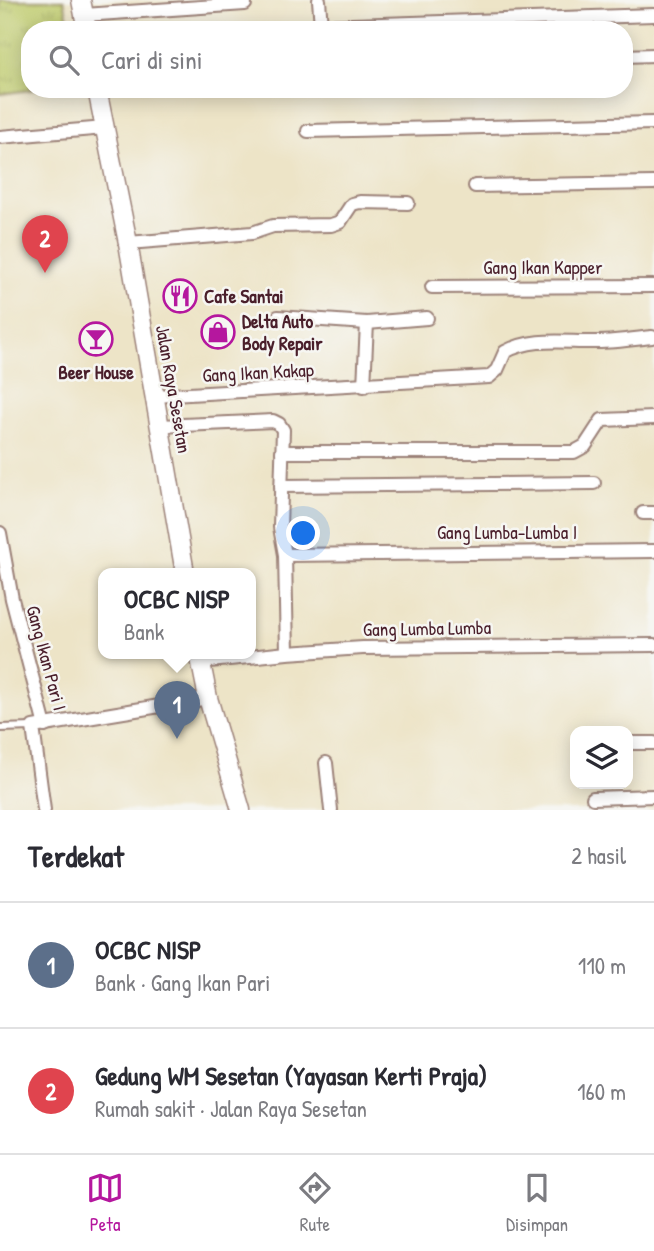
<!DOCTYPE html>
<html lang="id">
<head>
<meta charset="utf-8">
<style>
	body { margin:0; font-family:"Patrick Hand",sans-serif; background:#f2f2f3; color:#2b2b33 }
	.controls { position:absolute; right:21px; bottom:21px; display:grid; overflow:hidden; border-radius:14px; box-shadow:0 4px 18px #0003 }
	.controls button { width:63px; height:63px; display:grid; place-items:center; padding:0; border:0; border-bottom:2px solid #e1e1e2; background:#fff; color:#2b2b33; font:35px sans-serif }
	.you { position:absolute; left:304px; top:534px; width:24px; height:24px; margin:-18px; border:5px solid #fff; border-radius:50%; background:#1a73e8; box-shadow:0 0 0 10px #1a73e833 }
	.badge { display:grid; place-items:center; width:46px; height:46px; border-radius:50%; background:#b5179e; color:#fff; font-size:23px; font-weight:700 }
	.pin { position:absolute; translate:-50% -58px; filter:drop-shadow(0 2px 4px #0008) }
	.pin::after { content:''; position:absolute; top:37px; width:24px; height:21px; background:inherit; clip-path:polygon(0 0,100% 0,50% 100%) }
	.popup { position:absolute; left:98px; top:568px; width:158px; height:91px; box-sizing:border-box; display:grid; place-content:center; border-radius:14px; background:#fff; filter:drop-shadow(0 2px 5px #0005); font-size:23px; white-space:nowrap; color:#7c7c81 }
	.popup b { font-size:26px; color:#2b2b33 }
	.popup::after { content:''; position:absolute; left:50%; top:100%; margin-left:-14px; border:14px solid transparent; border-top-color:#fff }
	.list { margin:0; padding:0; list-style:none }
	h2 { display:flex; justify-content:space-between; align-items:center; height:91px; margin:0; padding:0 28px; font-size:30px }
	h2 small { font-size:23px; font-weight:400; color:#7c7c81 }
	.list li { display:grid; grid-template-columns:46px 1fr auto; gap:21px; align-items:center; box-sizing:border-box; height:126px; padding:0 28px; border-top:2px solid #e1e1e2 }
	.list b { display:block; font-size:26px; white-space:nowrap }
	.list p { margin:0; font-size:23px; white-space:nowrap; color:#7c7c81 }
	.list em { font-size:23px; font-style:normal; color:#7c7c81 }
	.icon { flex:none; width:38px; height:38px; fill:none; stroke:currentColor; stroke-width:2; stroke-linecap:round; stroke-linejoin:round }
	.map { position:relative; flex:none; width:654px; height:810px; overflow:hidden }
	.search { position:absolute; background:#fff; box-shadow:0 4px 18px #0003; left:21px; right:21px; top:21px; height:77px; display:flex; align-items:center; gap:18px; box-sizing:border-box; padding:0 24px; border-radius:28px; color:#7c7c81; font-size:26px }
	.sheet { height:343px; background:#fff }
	nav { display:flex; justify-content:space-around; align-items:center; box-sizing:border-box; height:98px; border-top:2px solid #e1e1e2; background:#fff; font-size:19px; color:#7c7c81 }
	nav a { display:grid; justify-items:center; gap:4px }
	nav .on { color:#b5179e }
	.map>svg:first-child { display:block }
	.park { fill:url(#park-tufts); stroke:#84754c; stroke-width:2 }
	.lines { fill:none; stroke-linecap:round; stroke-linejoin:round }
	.lane-casing { stroke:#9c8279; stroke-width:10 }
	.street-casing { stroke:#9c8279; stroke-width:16 }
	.secondary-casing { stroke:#9c8279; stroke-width:21 }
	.lane { stroke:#fff; stroke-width:6 }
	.street { stroke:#fff; stroke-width:12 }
	.secondary { stroke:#fff; stroke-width:18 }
	.labels { text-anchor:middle; stroke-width:5; stroke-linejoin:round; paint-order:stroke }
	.street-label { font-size:19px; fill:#4a1f2b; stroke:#f6f6f2 }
	.poi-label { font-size:19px; font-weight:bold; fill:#4a1f2b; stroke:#f6f6f2; text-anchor:start }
</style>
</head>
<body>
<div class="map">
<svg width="654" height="810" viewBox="0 0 654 810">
	<defs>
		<pattern id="park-tufts" width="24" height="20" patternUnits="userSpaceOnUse" patternTransform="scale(1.75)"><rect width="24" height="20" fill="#bfcb6d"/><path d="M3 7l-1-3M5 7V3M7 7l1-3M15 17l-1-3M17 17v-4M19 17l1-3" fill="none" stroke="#a6ae5f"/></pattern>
	</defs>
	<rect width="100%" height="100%" fill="#f6f6f2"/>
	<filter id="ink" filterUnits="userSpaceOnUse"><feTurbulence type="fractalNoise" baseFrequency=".0143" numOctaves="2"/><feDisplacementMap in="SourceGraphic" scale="14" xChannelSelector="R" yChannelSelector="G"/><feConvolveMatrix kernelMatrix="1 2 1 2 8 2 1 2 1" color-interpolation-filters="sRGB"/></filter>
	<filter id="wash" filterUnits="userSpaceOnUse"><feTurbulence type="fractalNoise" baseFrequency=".00686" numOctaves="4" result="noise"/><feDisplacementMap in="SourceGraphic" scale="28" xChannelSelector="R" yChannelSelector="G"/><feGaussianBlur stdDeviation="1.57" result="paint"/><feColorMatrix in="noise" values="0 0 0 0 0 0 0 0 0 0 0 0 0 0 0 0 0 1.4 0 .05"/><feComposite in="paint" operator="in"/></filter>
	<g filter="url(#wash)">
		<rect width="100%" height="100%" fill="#ede4c7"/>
		<polygon class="park" points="0,0 64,0 70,30 30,30 30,89 37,89 0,94"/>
	</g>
	<g filter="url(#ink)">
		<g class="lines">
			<defs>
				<polyline id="lane" points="0,728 33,727"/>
				<g id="street">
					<polyline points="319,0 321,26"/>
					<polyline points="84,15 245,4"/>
					<polyline points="291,30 321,26 654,15"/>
					<polyline points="624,56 654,55"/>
					<polyline points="308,131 654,123"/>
					<polyline points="0,137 105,128"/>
					<polyline points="475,186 654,183"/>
					<polyline points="128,243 252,233 273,226 331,225 340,222 352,204 360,202 408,203"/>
					<polyline points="432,287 654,286"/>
					<polyline points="278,317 367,323 427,318"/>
					<polyline points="364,386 367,323"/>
					<path d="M154,396l335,-19 8,-7 8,-18c28,-16 62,-9 92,-10 18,0 37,-3 55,-5"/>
					<polyline points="159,426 273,421 279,424 283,430 280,527 285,555 287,653"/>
					<polyline points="282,452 574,452 585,446 602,420 654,418"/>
					<polyline points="281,486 594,483"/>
					<polyline points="643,513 654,513"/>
					<polyline points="0,533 12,599 45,726"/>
					<polyline points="285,555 654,551"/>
					<polyline points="200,662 287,653 363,648 654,645"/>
					<polyline points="628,743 654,743"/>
					<polyline points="326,763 331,810"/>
					<polyline points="593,798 654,796"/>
					<polyline points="44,810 33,727 208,698"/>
				</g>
				<g id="secondary">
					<polyline points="81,0 87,30"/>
					<polyline points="97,89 128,243 185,573"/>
					<polyline points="199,653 208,698 241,810"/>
				</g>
			</defs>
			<use href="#lane" class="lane-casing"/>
			<use href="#street" class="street-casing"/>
			<use href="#secondary" class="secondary-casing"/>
			<use href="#lane" class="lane"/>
			<use href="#street" class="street"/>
			<use href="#secondary" class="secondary"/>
		</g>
	</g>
	<defs>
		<symbol id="restaurant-ring" viewBox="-11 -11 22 22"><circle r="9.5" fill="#f6f6f2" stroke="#b5179e" stroke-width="1.5"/><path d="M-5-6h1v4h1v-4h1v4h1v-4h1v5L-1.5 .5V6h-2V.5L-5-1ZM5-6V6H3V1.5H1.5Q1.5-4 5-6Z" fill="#b5179e"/></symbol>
		<symbol id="shop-ring" viewBox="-11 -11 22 22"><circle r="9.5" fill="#f6f6f2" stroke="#b5179e" stroke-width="1.5"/><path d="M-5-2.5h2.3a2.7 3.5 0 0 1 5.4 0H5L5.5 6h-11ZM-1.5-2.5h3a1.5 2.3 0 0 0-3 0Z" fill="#b5179e"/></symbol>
		<symbol id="bar-ring" viewBox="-11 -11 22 22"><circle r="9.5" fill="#f6f6f2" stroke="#b5179e" stroke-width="1.5"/><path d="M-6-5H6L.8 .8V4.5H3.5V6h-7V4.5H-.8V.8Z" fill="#b5179e"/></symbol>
	</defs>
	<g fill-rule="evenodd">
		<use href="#restaurant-ring" x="161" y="277" width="38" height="38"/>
		<use href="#shop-ring" x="199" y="313" width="38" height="38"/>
		<use href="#bar-ring" x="77" y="320" width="38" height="38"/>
	</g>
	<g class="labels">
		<g class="street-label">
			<text x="543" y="274">Gang Ikan Kapper</text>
			<text transform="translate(258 372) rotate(-3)" y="7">Gang Ikan Kakap</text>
			<text transform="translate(174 389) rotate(80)" y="7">Jalan Raya Sesetan</text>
			<text x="507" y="539">Gang Lumba-Lumba I</text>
			<text transform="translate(427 628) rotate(-1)" y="7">Gang Lumba Lumba</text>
			<text transform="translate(47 658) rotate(75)" y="7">Gang Ikan Pari I</text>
		</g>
		<g class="poi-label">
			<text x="204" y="303">Cafe Santai</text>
			<text x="242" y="328">Delta Auto<tspan x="242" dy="22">Body Repair</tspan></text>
			<text x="96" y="379" text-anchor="middle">Beer House</text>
		</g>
	</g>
</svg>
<div class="controls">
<button><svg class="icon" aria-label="layers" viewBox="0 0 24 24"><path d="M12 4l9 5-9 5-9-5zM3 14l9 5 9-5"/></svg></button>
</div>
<div class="you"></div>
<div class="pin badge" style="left:177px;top:739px;background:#5c6f8a">1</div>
<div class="popup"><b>OCBC NISP</b>Bank</div>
<div class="pin badge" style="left:45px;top:273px;background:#e0444e">2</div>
<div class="search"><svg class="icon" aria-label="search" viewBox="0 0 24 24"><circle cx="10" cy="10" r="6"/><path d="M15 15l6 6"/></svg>Cari di sini</div>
</div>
<section class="sheet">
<h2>Terdekat<small>2 hasil</small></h2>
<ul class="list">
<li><span class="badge" style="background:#5c6f8a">1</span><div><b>OCBC NISP</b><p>Bank · Gang Ikan Pari</p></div><em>110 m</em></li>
<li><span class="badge" style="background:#e0444e">2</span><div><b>Gedung WM Sesetan (Yayasan Kerti Praja)</b><p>Rumah sakit · Jalan Raya Sesetan</p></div><em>160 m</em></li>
</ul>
</section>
<nav>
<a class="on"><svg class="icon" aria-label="map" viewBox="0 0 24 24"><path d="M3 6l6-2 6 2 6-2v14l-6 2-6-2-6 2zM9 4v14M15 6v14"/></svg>Peta</a>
<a><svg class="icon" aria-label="directions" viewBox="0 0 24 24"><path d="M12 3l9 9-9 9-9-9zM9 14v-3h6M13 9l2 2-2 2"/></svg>Rute</a>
<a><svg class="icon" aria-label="saved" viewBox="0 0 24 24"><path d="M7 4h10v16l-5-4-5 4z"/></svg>Disimpan</a>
</nav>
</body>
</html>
